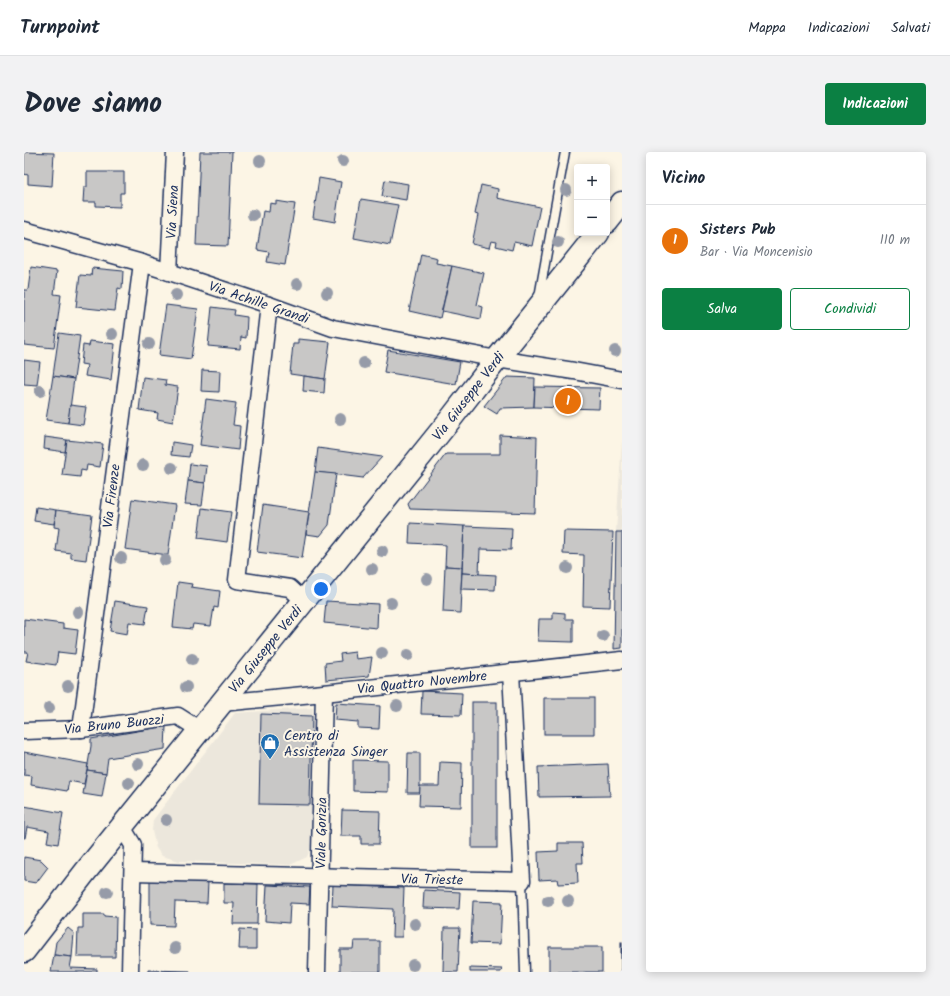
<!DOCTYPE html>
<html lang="it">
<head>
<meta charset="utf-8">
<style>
	body { margin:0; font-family:Kalam,sans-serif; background:#f2f2f3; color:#1f2937 }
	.controls { position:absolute; right:12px; top:12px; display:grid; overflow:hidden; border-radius:4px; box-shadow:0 2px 10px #0003 }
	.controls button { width:36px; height:36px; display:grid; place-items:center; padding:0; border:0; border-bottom:1px solid #e0e1e3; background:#fff; color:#1f2937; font:20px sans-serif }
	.you { position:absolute; left:297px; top:437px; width:14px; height:14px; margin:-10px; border:3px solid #fff; border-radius:50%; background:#1a73e8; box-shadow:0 0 0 6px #1a73e833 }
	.badge { display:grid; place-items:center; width:26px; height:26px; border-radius:50%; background:#0b8043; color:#fff; font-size:13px; font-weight:700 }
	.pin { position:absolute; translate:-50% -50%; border:2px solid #fff; box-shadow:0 1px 4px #0006 }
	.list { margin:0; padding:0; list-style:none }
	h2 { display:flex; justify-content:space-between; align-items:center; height:52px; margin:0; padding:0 16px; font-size:17px }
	h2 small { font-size:13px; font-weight:400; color:#747a83 }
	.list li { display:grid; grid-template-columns:26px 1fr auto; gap:12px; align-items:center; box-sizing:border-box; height:72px; padding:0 16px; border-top:1px solid #e0e1e3 }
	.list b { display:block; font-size:15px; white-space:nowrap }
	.list p { margin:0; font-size:13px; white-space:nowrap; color:#747a83 }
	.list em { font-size:13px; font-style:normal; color:#747a83 }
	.actions { display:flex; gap:8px; padding:12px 16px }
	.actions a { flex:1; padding:9px 0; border:1px solid #0b8043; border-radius:4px; text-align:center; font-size:14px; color:#0b8043 }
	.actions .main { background:#0b8043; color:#fff }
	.map { position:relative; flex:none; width:598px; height:820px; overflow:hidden; border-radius:4px }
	header { display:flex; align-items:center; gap:24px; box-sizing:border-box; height:56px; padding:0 20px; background:#fff; border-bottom:1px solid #e0e1e3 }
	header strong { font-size:19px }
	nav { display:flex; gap:22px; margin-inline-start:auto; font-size:14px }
	.intro { display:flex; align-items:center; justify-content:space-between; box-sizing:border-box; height:96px; padding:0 24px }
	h1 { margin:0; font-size:28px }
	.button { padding:10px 18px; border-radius:4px; background:#0b8043; color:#fff; font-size:14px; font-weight:700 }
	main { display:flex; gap:24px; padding:0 24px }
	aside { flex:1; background:#fff; border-radius:4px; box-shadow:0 2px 10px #0003 }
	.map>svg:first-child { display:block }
	.built { fill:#ece7dc }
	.building { fill:#c8c7c6; stroke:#1b2f5e }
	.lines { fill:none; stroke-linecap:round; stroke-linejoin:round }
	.lane-casing { stroke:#1b2f5e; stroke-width:11 }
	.street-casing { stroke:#1b2f5e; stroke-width:19 }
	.primary-casing { stroke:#1b2f5e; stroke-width:25 }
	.lane { stroke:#fcf5e5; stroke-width:8 }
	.street { stroke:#fcf5e5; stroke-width:16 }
	.primary { stroke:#fcf5e5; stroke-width:22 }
	.tree { fill:#969ba8 }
	.labels { text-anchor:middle; stroke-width:4; stroke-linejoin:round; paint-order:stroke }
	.street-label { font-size:14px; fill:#1b2f5e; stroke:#fcf5e5 }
	.poi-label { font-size:14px; fill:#1b2f5e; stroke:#fcf5e5; text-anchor:start }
</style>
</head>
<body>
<header>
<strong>Turnpoint</strong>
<nav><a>Mappa</a><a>Indicazioni</a><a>Salvati</a></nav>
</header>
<div class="intro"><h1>Dove siamo</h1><a class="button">Indicazioni</a></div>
<main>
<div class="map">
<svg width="598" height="820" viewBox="0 0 598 820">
	<rect width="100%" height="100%" fill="#fcf5e5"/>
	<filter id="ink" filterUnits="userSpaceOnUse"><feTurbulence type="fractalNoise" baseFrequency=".025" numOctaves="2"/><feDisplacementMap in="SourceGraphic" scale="8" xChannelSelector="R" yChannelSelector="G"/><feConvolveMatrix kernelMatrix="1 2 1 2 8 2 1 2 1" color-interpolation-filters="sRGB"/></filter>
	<g filter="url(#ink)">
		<g class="built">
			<polygon points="598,288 598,496 590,497 592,380"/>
			<polygon points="289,556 288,691 283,705 266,713 155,709 138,704 132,696 128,679 129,668 211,561"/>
		</g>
		<g class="building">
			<polygon points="0,0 30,1 28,34 4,32 4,23 0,22"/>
			<polygon points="176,0 208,0 204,94 172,93"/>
			<polygon points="63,20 100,20 100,41 96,41 96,55 72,54 72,50 59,50 60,35 63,35"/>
			<polygon points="295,26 317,30 311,70 289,66"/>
			<polygon points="361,28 384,32 382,48 358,44"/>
			<polygon points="457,33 474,37 473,46 516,55 508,94 490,90 488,98 472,94 473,90 467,89 465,96 448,92 454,63 451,62"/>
			<polygon points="337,47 374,53 366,93 330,86"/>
			<polygon points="252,49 271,52 261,113 243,110 245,100 233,98 239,59 245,60 246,51 252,52"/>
			<polygon points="397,102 413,106 412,111 428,114 416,166 385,159"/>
			<polygon points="428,114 460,121 453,153 459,155 457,167 418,159"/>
			<polygon points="7,115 33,119 30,142 37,143 30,196 0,193 0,138 4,138"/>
			<polygon points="68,116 99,119 98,137 94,136 91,159 52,155 56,123 67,124"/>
			<polygon points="142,153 174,157 167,207 135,203"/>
			<polygon points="188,155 211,158 210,163 223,165 222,186 217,185 216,197 184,194"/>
			<polygon points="35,181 56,184 50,227 29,224"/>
			<polygon points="274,187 306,190 301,227 266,222 269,192 274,192"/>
			<polygon points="66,189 91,192 87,228 61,224 63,213 57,212 59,193 65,194"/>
			<polygon points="364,198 436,210 432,232 360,220"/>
			<polygon points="0,208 16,210 13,233 0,232"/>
			<polygon points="178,218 196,219 195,240 177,239"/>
			<polygon points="29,224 50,227 44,271 22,268"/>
			<polygon points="280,224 301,227 300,241 279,239"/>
			<polygon points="119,225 142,228 141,233 154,235 149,270 133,267 134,261 115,258"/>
			<polygon points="483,225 511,226 510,255 476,256 473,262 460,254"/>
			<polygon points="511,235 576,236 575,257 510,255"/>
			<polygon points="182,247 212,251 209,273 216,274 214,298 176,293"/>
			<polygon points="46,253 62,255 59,273 44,271"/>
			<polygon points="476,283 513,285 511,361 386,357 384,352 422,302 476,302"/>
			<polygon points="21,285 43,288 41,300 20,297"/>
			<polygon points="43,288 79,292 76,315 63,313 62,319 57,318 56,325 38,323"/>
			<polygon points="148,290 167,293 165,305 147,303"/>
			<polygon points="294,296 358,305 339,326 291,320"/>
			<polygon points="166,312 183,314 181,331 164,329"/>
			<polygon points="291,320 312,322 305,373 296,384 282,382"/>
			<polygon points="164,329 181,331 178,353 161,352"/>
			<polygon points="108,347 151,353 144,403 101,397"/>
			<polygon points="239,353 285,360 278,406 233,400"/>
			<polygon points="12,355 32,358 30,372 10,369"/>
			<polygon points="178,356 207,360 203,390 174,386"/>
			<polygon points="32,358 68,363 62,408 47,406 47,401 32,399 35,376 30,375"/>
			<polygon points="386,371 440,374 438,415 421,414 422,393 385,391"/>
			<polygon points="440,374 488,376 487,398 456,397 455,422 438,421"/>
			<polygon points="540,379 589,380 586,455 559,454 560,403 539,402"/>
			<polygon points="592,380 598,380 598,496 590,497"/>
			<polygon points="421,414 438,415 436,461 419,460"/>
			<polygon points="438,421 472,423 471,438 437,437"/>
			<polygon points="154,430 168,432 167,435 196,439 194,456 190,455 187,474 169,472 168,477 149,475"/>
			<polygon points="91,449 124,454 121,472 105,470 103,482 86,479"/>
			<polygon points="302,449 354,452 353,476 300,471"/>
			<polygon points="529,460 541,461 541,467 549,467 549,490 514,489 515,467 529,467"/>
			<polygon points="0,467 39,472 39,476 54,478 51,502 34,500 32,513 2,509 4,500 0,500"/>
			<polygon points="331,500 332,507 348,505 345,524 302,528 301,511 317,509 316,502"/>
			<polygon points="398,539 438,541 437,563 397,562"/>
			<rect x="520" y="546" width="50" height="36"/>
			<rect x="448" y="550" width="25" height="146"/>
			<polygon points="312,551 356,554 355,577 334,576 334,570 311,568"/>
			<polygon points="237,562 288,564 286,653 235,652"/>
			<polygon points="142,574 141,597 84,606 82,621 63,618 67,594 67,587"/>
			<polygon points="0,600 64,612 60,632 45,629 43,639 7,633 8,624 0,623"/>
			<polygon points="384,601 396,601 396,641 383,641"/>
			<polygon points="329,608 364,609 364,640 329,639"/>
			<polygon points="416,610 438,611 437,655 395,654 396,634 415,634"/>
			<polygon points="584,612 586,644 515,645 514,615"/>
			<polygon points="63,618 82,621 78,645 59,642"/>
			<polygon points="0,654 39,661 34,692 23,690 25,679 3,675 1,686 0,686"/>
			<polygon points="318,658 356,659 355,692 337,692 337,684 317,684"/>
			<polygon points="534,691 558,691 559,711 553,711 554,731 534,732 533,727 515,728 514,700 534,699"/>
			<polygon points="0,705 17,708 24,715 12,731 0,729"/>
			<polygon points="126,728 184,730 183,751 151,750 150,774 126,773"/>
			<polygon points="200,731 234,732 233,772 209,772 210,751 200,751"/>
			<polygon points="243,733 286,735 285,752 266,751 265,771 241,769"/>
			<polygon points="309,733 380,736 378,785 368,785 369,757 308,754"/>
			<polygon points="400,738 436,740 435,757 399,756"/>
			<polygon points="449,749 478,750 476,792 447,791"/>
			<polygon points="59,762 80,762 80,764 92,765 91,805 53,805 54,776 59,776"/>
			<polygon points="44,776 50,781 48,805 30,803 32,790"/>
			<polygon points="420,776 436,776 434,820 419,820"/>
			<polygon points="216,777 232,778 232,797 215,797"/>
			<polygon points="330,789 356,789 356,820 316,820 316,797 329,797"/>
			<rect x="597" y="790" width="1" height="30"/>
			<rect x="525" y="795" width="53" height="25"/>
			<polygon points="30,803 48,805 46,816 73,817 73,820 27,820"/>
			<polygon points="446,816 478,817 477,820 446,820"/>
			<polygon points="124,818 166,819 166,820 124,820"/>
		</g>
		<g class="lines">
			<defs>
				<g id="lane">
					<polyline points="515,145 541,0"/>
					<polyline points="498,729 501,820"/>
				</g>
				<g id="street">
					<polyline points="0,78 118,111 245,153 309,176 473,207 550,219 598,228"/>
					<polyline points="145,120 151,0"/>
					<polyline points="245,153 213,428 266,436 280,449"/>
					<polyline points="197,551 300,541 598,508"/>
					<polyline points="57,577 118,111"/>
					<polyline points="0,579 57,577 154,564 176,578"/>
					<polyline points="98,675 109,693 106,820"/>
					<polyline points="109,720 498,729 487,520"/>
					<polyline points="293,820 300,541"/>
				</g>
				<g id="primary">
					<polyline points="583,70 598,51"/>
					<polyline points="0,799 62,719 425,269 473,207 574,81"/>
				</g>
			</defs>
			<use href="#lane" class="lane-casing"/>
			<use href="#street" class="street-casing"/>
			<use href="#primary" class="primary-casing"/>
			<use href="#lane" class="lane"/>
			<use href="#street" class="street"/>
			<use href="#primary" class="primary"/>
		</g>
		<g class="tree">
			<circle cx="236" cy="9" r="6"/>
			<circle cx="319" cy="9" r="6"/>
			<circle cx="542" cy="38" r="6"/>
			<circle cx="229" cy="63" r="6"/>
			<circle cx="534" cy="90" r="6"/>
			<circle cx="273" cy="132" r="6"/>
			<circle cx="303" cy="141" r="6"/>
			<circle cx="152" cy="143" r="6"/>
			<circle cx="88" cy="182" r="6"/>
			<circle cx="125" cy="192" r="6"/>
			<circle cx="591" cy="199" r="6"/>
			<circle cx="340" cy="211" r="6"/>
			<circle cx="16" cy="239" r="6"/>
			<circle cx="316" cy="267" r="6"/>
			<circle cx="119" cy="313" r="6"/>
			<circle cx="148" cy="316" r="6"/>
			<circle cx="358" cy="399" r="6"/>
			<circle cx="97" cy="406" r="6"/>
			<circle cx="141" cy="408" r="6"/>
			<circle cx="543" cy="416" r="6"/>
			<circle cx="348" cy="417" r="6"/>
			<circle cx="403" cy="427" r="6"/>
			<circle cx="367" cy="451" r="6"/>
			<circle cx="54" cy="460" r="6"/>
			<circle cx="579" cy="484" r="6"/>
			<circle cx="358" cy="501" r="6"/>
			<circle cx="384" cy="503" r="6"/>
			<circle cx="168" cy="507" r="6"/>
			<circle cx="44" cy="534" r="6"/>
			<circle cx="162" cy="535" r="6"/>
			<circle cx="373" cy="554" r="6"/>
			<circle cx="25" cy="556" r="6"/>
			<circle cx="114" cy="612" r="6"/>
			<circle cx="105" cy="631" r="6"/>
			<circle cx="142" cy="668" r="6"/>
			<circle cx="83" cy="740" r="6"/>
			<circle cx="524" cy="749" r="6"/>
			<circle cx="544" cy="749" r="6"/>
			<circle cx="391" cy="772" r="6"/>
			<circle cx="151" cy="796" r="6"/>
			<circle cx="389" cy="813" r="6"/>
		</g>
	</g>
	<defs>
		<symbol id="shop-pin" viewBox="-11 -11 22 30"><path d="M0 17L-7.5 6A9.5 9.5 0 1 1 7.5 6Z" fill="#1f6fb2" stroke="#fcf5e5"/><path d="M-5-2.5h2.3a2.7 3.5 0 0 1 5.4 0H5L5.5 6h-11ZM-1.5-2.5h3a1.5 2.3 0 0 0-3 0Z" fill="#fff"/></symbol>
	</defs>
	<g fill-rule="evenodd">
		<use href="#shop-pin" x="235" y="580" width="22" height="30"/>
	</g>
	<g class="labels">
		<g class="street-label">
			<text transform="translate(148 60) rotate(-87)" y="5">Via Siena</text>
			<text transform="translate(235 150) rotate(19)" y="5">Via Achille Grandi</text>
			<text transform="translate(444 244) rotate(-52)" y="5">Via Giuseppe Verdi</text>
			<text transform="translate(87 344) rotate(-83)" y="5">Via Firenze</text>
			<text transform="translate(241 497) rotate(-51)" y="5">Via Giuseppe Verdi</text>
			<text transform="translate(398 530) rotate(-6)" y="5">Via Quattro Novembre</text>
			<text transform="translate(90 572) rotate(-6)" y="5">Via Bruno Buozzi</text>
			<text transform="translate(297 681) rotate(-89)" y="5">Viale Gorizia</text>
			<text transform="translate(408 727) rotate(1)" y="5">Via Trieste</text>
		</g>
		<g class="poi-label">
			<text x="260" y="588">Centro di<tspan x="260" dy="16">Assistenza Singer</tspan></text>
		</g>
	</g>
</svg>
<div class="controls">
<button>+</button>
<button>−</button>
</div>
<div class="you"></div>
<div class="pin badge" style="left:544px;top:249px;background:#e8710a">1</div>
</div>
<aside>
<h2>Vicino<small></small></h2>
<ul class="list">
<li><span class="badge" style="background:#e8710a">1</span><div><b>Sisters Pub</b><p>Bar · Via Moncenisio</p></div><em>110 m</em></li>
</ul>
<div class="actions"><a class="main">Salva</a><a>Condividi</a></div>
</aside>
</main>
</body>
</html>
